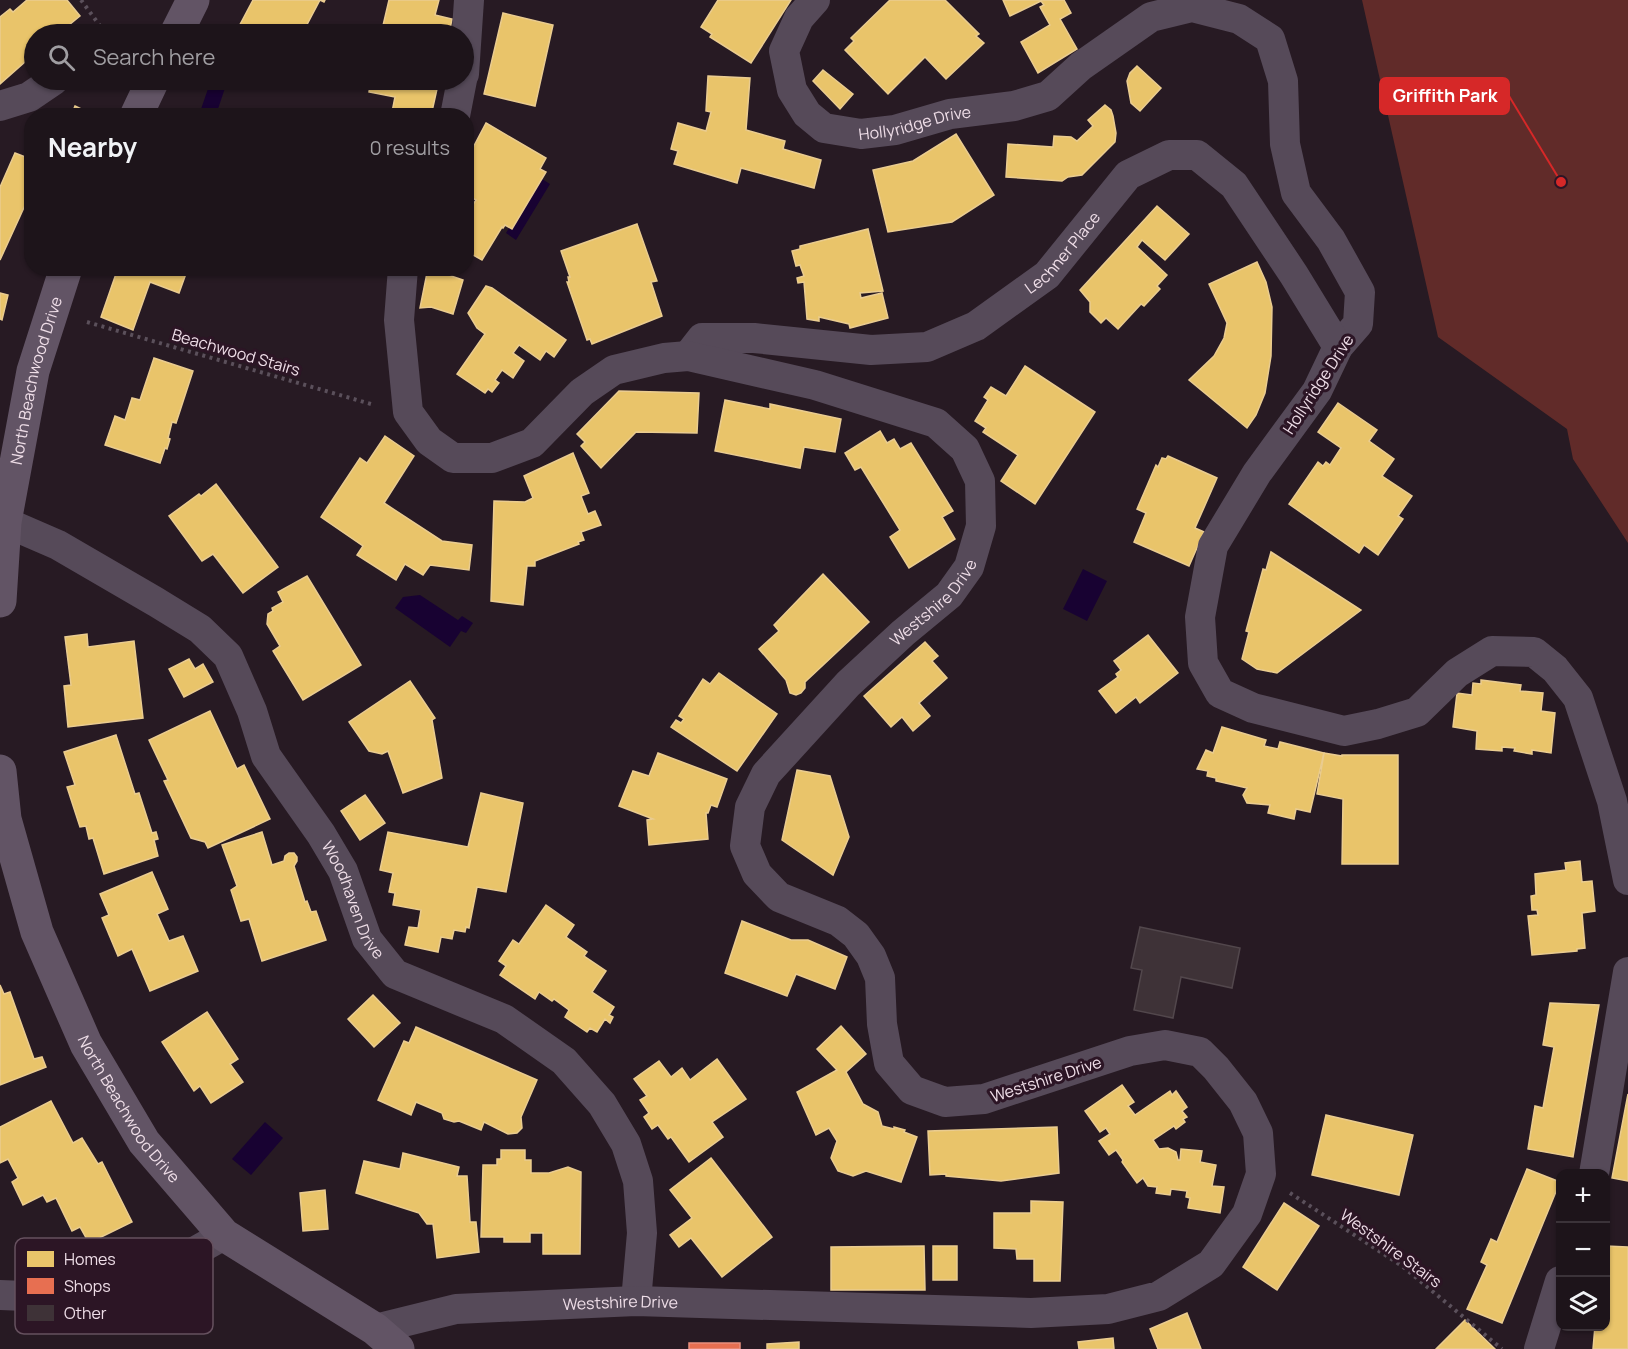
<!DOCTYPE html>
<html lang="en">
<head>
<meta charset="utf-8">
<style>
	body { margin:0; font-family:Manrope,sans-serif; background:#2a2127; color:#f1f3f6 }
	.controls { position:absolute; right:18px; bottom:18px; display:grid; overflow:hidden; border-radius:12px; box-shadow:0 2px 4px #0004 }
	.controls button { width:54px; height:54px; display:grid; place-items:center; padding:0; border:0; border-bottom:2px solid #3b3339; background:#1d141a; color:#f1f3f6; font:30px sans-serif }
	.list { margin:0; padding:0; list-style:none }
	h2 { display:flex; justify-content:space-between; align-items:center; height:78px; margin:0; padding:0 24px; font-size:26px }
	h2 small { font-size:20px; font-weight:400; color:#a09ea2 }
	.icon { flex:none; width:33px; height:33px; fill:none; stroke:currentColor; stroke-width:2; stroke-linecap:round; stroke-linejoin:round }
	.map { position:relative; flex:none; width:1628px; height:1349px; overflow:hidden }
	.search { position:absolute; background:#1d141a; box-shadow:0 2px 4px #0004; left:24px; top:24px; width:450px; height:66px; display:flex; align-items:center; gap:15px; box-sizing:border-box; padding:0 21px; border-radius:33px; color:#a09ea2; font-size:22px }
	.panel { position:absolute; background:#1d141a; box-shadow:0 2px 4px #0004; left:24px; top:108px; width:450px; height:168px; border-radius:24px }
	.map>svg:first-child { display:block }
	.green { fill:#612b29 }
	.water { fill:#180232 }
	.homes { fill:#e9c46a; stroke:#eacc90; stroke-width:1.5 }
	.shops { fill:#e76f51; stroke:#e9907e; stroke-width:1.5 }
	.building { fill:#3e3237; stroke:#52474c; stroke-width:1.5 }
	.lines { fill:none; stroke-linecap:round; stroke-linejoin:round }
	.path { stroke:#5b505b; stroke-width:4; stroke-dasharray:3 4.5; stroke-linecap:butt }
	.street { stroke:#564a59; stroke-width:30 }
	.secondary { stroke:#625465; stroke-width:33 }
	.labels { text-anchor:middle; stroke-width:6; stroke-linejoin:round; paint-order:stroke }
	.street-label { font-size:16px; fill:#eedde7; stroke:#2c1525 }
	.key { fill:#2c1525; stroke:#66515f; stroke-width:1.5 }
	.key-label { font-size:16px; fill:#eedde7 }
	.leader { fill:none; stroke:#d62828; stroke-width:2 }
	.callout-dot { fill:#d62828; stroke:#2c1525; stroke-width:2 }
	.callout { fill:#d62828; stroke:#d62828; stroke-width:2 }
	.callout-label { font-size:18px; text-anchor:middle; font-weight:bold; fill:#fff }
</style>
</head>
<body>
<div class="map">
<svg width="1628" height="1349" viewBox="0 0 1628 1349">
	<rect width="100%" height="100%" fill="#271a23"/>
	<polygon class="green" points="1362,0 1628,0 1628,543 1573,459 1567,429 1438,337"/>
	<g class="water">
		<polygon points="211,80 226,85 216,115 199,115"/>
		<polygon points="542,179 550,184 516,240 506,233 509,228 512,229"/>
		<polygon points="1083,569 1107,581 1087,621 1063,609"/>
		<polygon points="420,595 458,620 462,616 473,623 466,633 461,631 450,647 395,608 403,597"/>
		<polygon points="265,1122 283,1138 251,1175 232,1159"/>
	</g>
	<g class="homes">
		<polygon points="27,0 67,0 80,16 58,34 34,34 34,54 0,84 0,17 10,9 13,12"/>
		<polygon points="253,0 325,0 324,2 320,0 302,34 235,34"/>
		<polygon points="389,0 439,0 435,15 452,19 449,34 381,34"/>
		<polygon points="718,0 791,0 751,63 710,37 712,34 701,27"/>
		<polygon points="890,0 945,0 979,34 976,36 984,43 946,79 925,57 888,94 845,50 854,41 851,38"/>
		<polygon points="1003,0 1064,0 1071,13 1060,19 1077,49 1038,73 1021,42 1050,25 1040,7 1044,5 1041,1 1010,16"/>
		<polygon points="503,13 553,25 535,106 484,94"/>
		<polygon points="1137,66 1161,88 1140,111 1131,103 1127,81 1130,73"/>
		<polygon points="823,70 853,94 840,109 813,81"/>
		<polygon points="708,76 750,78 746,130 785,141 783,149 821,160 814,188 741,168 737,183 674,164 678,151 671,149 678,123 706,131 711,112 706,111"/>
		<polygon points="371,80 439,80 431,116 403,116 392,112 395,97 369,92"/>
		<polygon points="1105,105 1111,110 1113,116 1116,133 1115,142 1082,175 1068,177 1062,181 1006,177 1008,144 1053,147 1054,136 1071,137 1077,141 1093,126 1088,120"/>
		<polygon points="75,106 92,114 91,116 71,116"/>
		<polygon points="486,123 546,158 540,169 546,172 512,229 505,225 503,228 502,227 482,260 466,251 466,215 476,200 466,194 466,161"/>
		<polygon points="956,134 994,195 952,222 888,232 873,170 913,161"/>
		<polygon points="32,150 32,201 27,201 0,260 0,187 15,153 28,158"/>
		<polygon points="1157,206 1189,234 1165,260 1142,240 1137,247 1167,275 1157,286 1160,289 1144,306 1141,304 1118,329 1106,318 1101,323 1090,312 1090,302 1080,290"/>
		<polygon points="637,224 657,281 651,282 662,316 592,344 590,339 587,340 567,282 569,282 568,277 570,277 561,251"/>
		<polygon points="868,229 883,291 860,293 861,298 882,293 888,318 850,328 849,324 819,317 819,321 807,319 804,282 798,283 797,278 804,276 800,265 796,266 792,251 800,249 800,246"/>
		<polygon points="1257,262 1266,282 1272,307 1271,356 1265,393 1256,415 1247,428 1189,380 1214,356 1224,338 1227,323 1209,284"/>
		<polygon points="118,268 188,268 179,293 150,282 133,330 101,317"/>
		<polygon points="428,268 463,280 453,314 431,307 420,308"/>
		<polygon points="486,286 492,288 566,340 554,357 546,351 540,360 519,345 513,353 524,361 513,378 502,370 495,380 499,383 492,392 488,389 485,393 457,374 485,334 477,328 468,313"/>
		<polygon points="0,293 8,295 2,320 0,319"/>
		<polygon points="154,358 193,371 176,423 172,422 168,438 170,439 167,449 165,448 160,463 105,445 115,416 125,420 132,398 140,400"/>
		<polygon points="1025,366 1095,412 1035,504 1001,481 1018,455 983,432 986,428 975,421 988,400 984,397 991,387 1006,396"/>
		<polygon points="619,391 699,393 697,433 636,432 601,468 581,446 585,442 577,434"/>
		<polygon points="725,400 770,409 770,404 841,419 835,452 804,447 800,468 715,451"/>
		<polygon points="1338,403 1377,430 1369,441 1394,459 1382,476 1412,496 1398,516 1403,519 1378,555 1364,545 1359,553 1289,504 1318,462 1323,466 1326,462 1330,465 1341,448 1318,432"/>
		<polygon points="880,431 887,443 894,439 900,449 911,443 953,511 942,517 955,539 909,568 890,537 900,530 861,467 855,470 845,453"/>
		<polygon points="385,436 414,456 384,503 442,541 472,545 469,570 430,565 423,575 405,564 396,580 357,555 363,546 321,517 360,458 367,463"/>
		<polygon points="573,453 589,493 581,496 588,514 595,511 601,525 581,532 584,540 578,542 579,544 535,561 535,566 527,566 523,605 491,601 494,501 525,502 533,498 524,476"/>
		<polygon points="1168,456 1217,478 1195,528 1204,532 1189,566 1134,542 1146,513 1137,509 1156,465 1158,467 1162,458 1166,459"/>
		<polygon points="216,484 278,567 243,593 213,554 202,561 169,516 199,494 201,496"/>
		<polygon points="1271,552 1361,610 1277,673 1257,669 1242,659 1249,632 1246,631 1263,569 1266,570"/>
		<polygon points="823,574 869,622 805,682 805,688 801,693 796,695 790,693 786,680 759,649 779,631 774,625"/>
		<polygon points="307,576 361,665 303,700 273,651 280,646 267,624 268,614 273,611 272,608 283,602 278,592"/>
		<polygon points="87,634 88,647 134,641 143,718 68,727 64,686 71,685 65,637"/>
		<polygon points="1148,635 1178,673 1140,703 1136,697 1116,713 1099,691 1118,677 1116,674 1121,670 1114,661"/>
		<polygon points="925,642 938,656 932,661 947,678 919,703 930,716 913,731 902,717 891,727 864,696"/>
		<polygon points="189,659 195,669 203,664 213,682 184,697 169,669"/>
		<polygon points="719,673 777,714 737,771 671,727 676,720 681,723 684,719 679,716 703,679 710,684"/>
		<polygon points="1481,680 1521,685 1520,691 1543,693 1541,711 1555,713 1551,753 1532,750 1532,754 1514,751 1515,748 1502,747 1502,751 1476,749 1477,731 1453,727 1457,693 1472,695 1473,683 1481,684"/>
		<polygon points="410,681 435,718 432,720 442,778 403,793 388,751 382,754 369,751 349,722"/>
		<polygon points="210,711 237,769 244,765 270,819 208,848 205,842 191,838 164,781 168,780 149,740"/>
		<polygon points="1222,727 1266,740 1264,746 1278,749 1280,742 1324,753 1310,812 1296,809 1294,819 1268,813 1270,805 1247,803 1243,795 1247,788 1216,781 1216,778 1207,776 1208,771 1197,769 1206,750 1213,753"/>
		<polygon points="116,735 135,794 139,793 152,833 156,832 158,839 154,840 158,856 104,874 93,838 89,839 86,826 80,827 67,787 75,785 64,752"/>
		<polygon points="658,753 727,779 717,807 711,805 708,813 706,813 708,839 649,845 647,820 653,819 619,806 633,771 649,776"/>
		<polygon points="1324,753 1342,756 1342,755 1398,755 1398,864 1342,864 1343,799 1317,794"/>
		<polygon points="797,770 830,776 849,837 833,875 782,840"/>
		<polygon points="481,793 523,803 506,892 477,887 469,928 466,927 465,932 454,930 452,939 441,937 438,952 405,945 409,927 418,928 421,910 393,905 395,893 389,892 393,873 380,870 388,832 468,847"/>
		<polygon points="365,795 385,823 360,840 341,811"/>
		<polygon points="262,832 272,865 284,861 285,856 289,853 294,853 297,857 297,861 294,866 305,902 307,901 311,912 316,911 326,940 262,961 249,919 241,921 231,890 237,886 222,845"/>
		<polygon points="1580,861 1582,882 1592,881 1595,911 1582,913 1585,948 1577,949 1577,951 1532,955 1528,916 1538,915 1537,910 1532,910 1531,896 1536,895 1535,874 1566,870 1565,863"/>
		<polygon points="152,872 168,909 157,914 169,941 183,936 198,971 150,991 132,949 118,956 102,918 109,915 100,894"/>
		<polygon points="546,905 574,925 566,937 587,952 584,956 606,971 592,992 614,1007 609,1015 613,1017 610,1023 605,1019 597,1032 590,1028 587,1032 565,1017 569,1010 554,999 552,1001 539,992 535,999 500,975 506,966 499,961 513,940 519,944"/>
		<polygon points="742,921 791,940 808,940 847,957 835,989 796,974 787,996 725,973"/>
		<polygon points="0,985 4,994 10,992 34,1059 42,1057 46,1067 0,1085"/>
		<polygon points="373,995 400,1023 374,1047 348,1019"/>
		<polygon points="1550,1003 1599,1005 1573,1157 1528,1149 1535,1106 1543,1108 1554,1047 1543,1045"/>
		<polygon points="207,1012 238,1059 230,1064 243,1082 211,1103 200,1086 194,1091 162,1042"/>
		<polygon points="841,1026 866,1054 846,1072 863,1104 878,1112 882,1126 894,1129 894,1127 905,1130 904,1132 917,1137 901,1182 866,1171 853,1176 838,1171 831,1158 837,1141 829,1128 816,1135 797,1092 837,1070 817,1049"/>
		<polygon points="416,1027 537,1080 521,1117 522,1128 517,1133 508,1134 484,1122 481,1130 459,1121 454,1122 444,1119 442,1113 416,1102 411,1115 378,1100 404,1041 409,1043"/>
		<polygon points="717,1059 746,1099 712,1122 723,1137 689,1162 671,1137 668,1139 658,1125 652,1129 644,1117 649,1113 640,1100 647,1096 634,1079 659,1061 671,1077 682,1068 690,1080"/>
		<polygon points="1122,1085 1134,1102 1128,1106 1135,1115 1170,1091 1172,1095 1176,1091 1187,1107 1182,1111 1187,1117 1183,1119 1185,1122 1176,1129 1174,1126 1153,1140 1159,1149 1168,1148 1176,1152 1178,1160 1180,1160 1181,1149 1202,1151 1200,1162 1216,1165 1212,1186 1224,1187 1220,1213 1188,1208 1190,1198 1186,1197 1187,1191 1171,1189 1170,1195 1156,1193 1157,1187 1148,1186 1143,1178 1137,1183 1122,1162 1123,1160 1116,1150 1109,1155 1099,1141 1110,1134 1106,1128 1100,1132 1085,1111"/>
		<polygon points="1628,1094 1628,1181 1612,1178"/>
		<polygon points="51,1101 73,1143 82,1138 98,1164 102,1162 132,1222 89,1243 80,1227 72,1231 56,1198 47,1202 43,1195 23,1205 12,1182 18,1178 8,1159 0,1163 0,1127"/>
		<polygon points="1326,1115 1413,1135 1399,1195 1312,1175"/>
		<polygon points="1057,1127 1059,1173 1001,1181 946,1176 946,1174 930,1175 928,1131"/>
		<polygon points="501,1150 525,1150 525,1160 531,1160 531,1173 549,1173 568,1167 581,1172 580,1254 543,1254 543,1233 530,1233 530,1242 504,1242 504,1237 481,1237 483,1165 497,1165 497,1159 501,1159"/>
		<polygon points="403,1153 459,1167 457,1176 467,1176 470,1222 476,1222 479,1252 437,1258 433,1224 427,1224 419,1213 356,1193 364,1161 400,1169"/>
		<polygon points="711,1158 772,1237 722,1277 691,1238 679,1247 670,1235 692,1218 670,1190"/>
		<polygon points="1527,1169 1560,1182 1502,1323 1467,1309 1487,1265 1481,1262 1491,1239 1497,1242"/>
		<polygon points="325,1190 328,1229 303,1231 300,1193"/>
		<polygon points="1031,1201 1063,1202 1060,1281 1034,1281 1034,1259 1017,1259 1016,1249 994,1248 994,1213 1031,1213"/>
		<polygon points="1284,1203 1319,1226 1277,1290 1243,1267"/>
		<polygon points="924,1246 925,1290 831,1290 831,1247"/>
		<rect x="933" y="1246" width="24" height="34"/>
		<polygon points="1606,1246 1628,1247 1628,1349 1593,1349 1595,1326 1606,1326"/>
		<polygon points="1187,1313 1201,1349 1158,1349 1150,1329"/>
		<polygon points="1465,1320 1495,1349 1436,1349"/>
		<polygon points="1113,1338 1114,1349 1079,1349 1078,1342"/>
		<polygon points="799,1342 799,1349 767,1349 767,1344"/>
	</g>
	<rect class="shops" x="689" y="1343" width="51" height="6"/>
	<polygon class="building" points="1140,927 1240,948 1232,988 1181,977 1173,1018 1134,1010 1142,970 1131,968"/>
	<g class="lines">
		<g class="path">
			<polyline points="81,0 106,34"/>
			<polyline points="87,322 371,404"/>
			<polyline points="1290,1193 1402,1266 1502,1349"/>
		</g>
		<g class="street">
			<path id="s1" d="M815,0l-16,18 -15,33 8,39 15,24 17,14 37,6 34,-4 55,-16 64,-8 34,-10 33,-30 70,-49 41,-10 47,12 31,20 13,42 2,63 11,49 35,47 29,52 -2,32 -20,23 -21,44 -60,82 -44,73 -13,71 3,46 17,30 33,15 91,23 34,-7 39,-12 40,-39 35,-22 42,1 21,17 23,29 34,103 16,79"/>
			<polyline points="464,74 469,0"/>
			<polyline points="0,106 29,97 54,80"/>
			<polyline points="455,116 462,80"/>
			<path id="s2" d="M688,356l14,-18h52l117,12 56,-3 49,-21 71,-51 81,-100 41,-20h28l37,30 60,90 44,72"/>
			<path id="s3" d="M5,522l53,23 98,57 44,27 28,27 24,55 14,45 55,78 22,37 24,68 28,35 109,45 60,42 38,43 24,40 12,37 4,52 -6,68"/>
			<polyline points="1594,1174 1628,972"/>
			<polyline points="0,1295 75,1298 132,1287 224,1235"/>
			<path id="s4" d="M375,1329l81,-20 180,-8 395,12 77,-4 51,-13 52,-32 36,-50 14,-40 -3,-41 -15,-31 -27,-34 -16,-16 -35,-7 -35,6 -146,48 -39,3 -33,-12 -23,-27 -7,-39 -2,-46 -9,-22 -15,-21 -18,-14 -59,-24 -22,-23 -12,-28 5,-39 16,-33 82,-90 55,-51 46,-38 20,-28 12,-41 -1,-45 -15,-32 -29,-26 -121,-38 -127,-29 -24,2 -50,12 -32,22 -50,51 -40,15h-39l-24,-17 -21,-29 -9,-92 4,-52"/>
			<polyline points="1539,1349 1560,1281"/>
		</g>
		<g class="secondary">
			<polyline points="176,34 193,0"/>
			<polyline points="136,116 153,80"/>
			<path id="s5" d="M0,601l5,-79 28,-151 33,-103"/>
			<path id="s6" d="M0,771l5,48 32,113 49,112 58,98 80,93 151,94 23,20"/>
		</g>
	</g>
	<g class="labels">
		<g class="street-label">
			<text dy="6" stroke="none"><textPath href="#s1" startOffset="243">Hollyridge Drive</textPath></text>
			<text dy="6" stroke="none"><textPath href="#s2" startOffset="416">Lechner Place</textPath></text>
			<text transform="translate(236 352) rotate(16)" y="6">Beachwood Stairs</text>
			<text dy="6" stroke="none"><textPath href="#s5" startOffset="224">North Beachwood Drive</textPath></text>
			<text transform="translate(1318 384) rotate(-57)" y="6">Hollyridge Drive</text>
			<text dy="6" stroke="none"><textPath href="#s4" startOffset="2030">Westshire Drive</textPath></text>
			<text dy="6" stroke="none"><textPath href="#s3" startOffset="538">Woodhaven Drive</textPath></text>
			<text transform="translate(1046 1079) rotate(-18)" y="6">Westshire Drive</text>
			<text dy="6" stroke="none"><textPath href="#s6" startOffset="366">North Beachwood Drive</textPath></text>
			<text transform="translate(1391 1248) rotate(36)" y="6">Westshire Stairs</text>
			<text dy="6" stroke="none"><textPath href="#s4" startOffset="248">Westshire Drive</textPath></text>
		</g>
	</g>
	<rect x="15" y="1238" width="198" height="96" rx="9" class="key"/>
	<rect x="27" y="1251" width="27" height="16" fill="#e9c46a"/>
	<rect x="27" y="1278" width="27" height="16" fill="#e76f51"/>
	<rect x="27" y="1305" width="27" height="16" fill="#3e3237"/>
	<g class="key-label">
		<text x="64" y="1265">Homes</text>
		<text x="64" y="1292">Shops</text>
		<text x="64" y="1319">Other</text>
	</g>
	<path class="leader" d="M1561 182L1509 96"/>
	<circle class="callout-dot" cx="1561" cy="182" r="6"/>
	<rect class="callout" x="1380" y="78" width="129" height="36" rx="6"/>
	<g class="callout-label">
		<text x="1445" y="102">Griffith Park</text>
	</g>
</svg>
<div class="controls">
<button>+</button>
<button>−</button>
<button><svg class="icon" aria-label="layers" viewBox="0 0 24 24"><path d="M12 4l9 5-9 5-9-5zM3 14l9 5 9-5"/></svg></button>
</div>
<div class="search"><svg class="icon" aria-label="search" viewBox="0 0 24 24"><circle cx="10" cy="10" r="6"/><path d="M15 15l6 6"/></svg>Search here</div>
<section class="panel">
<h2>Nearby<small>0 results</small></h2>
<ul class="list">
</ul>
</section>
</div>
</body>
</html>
